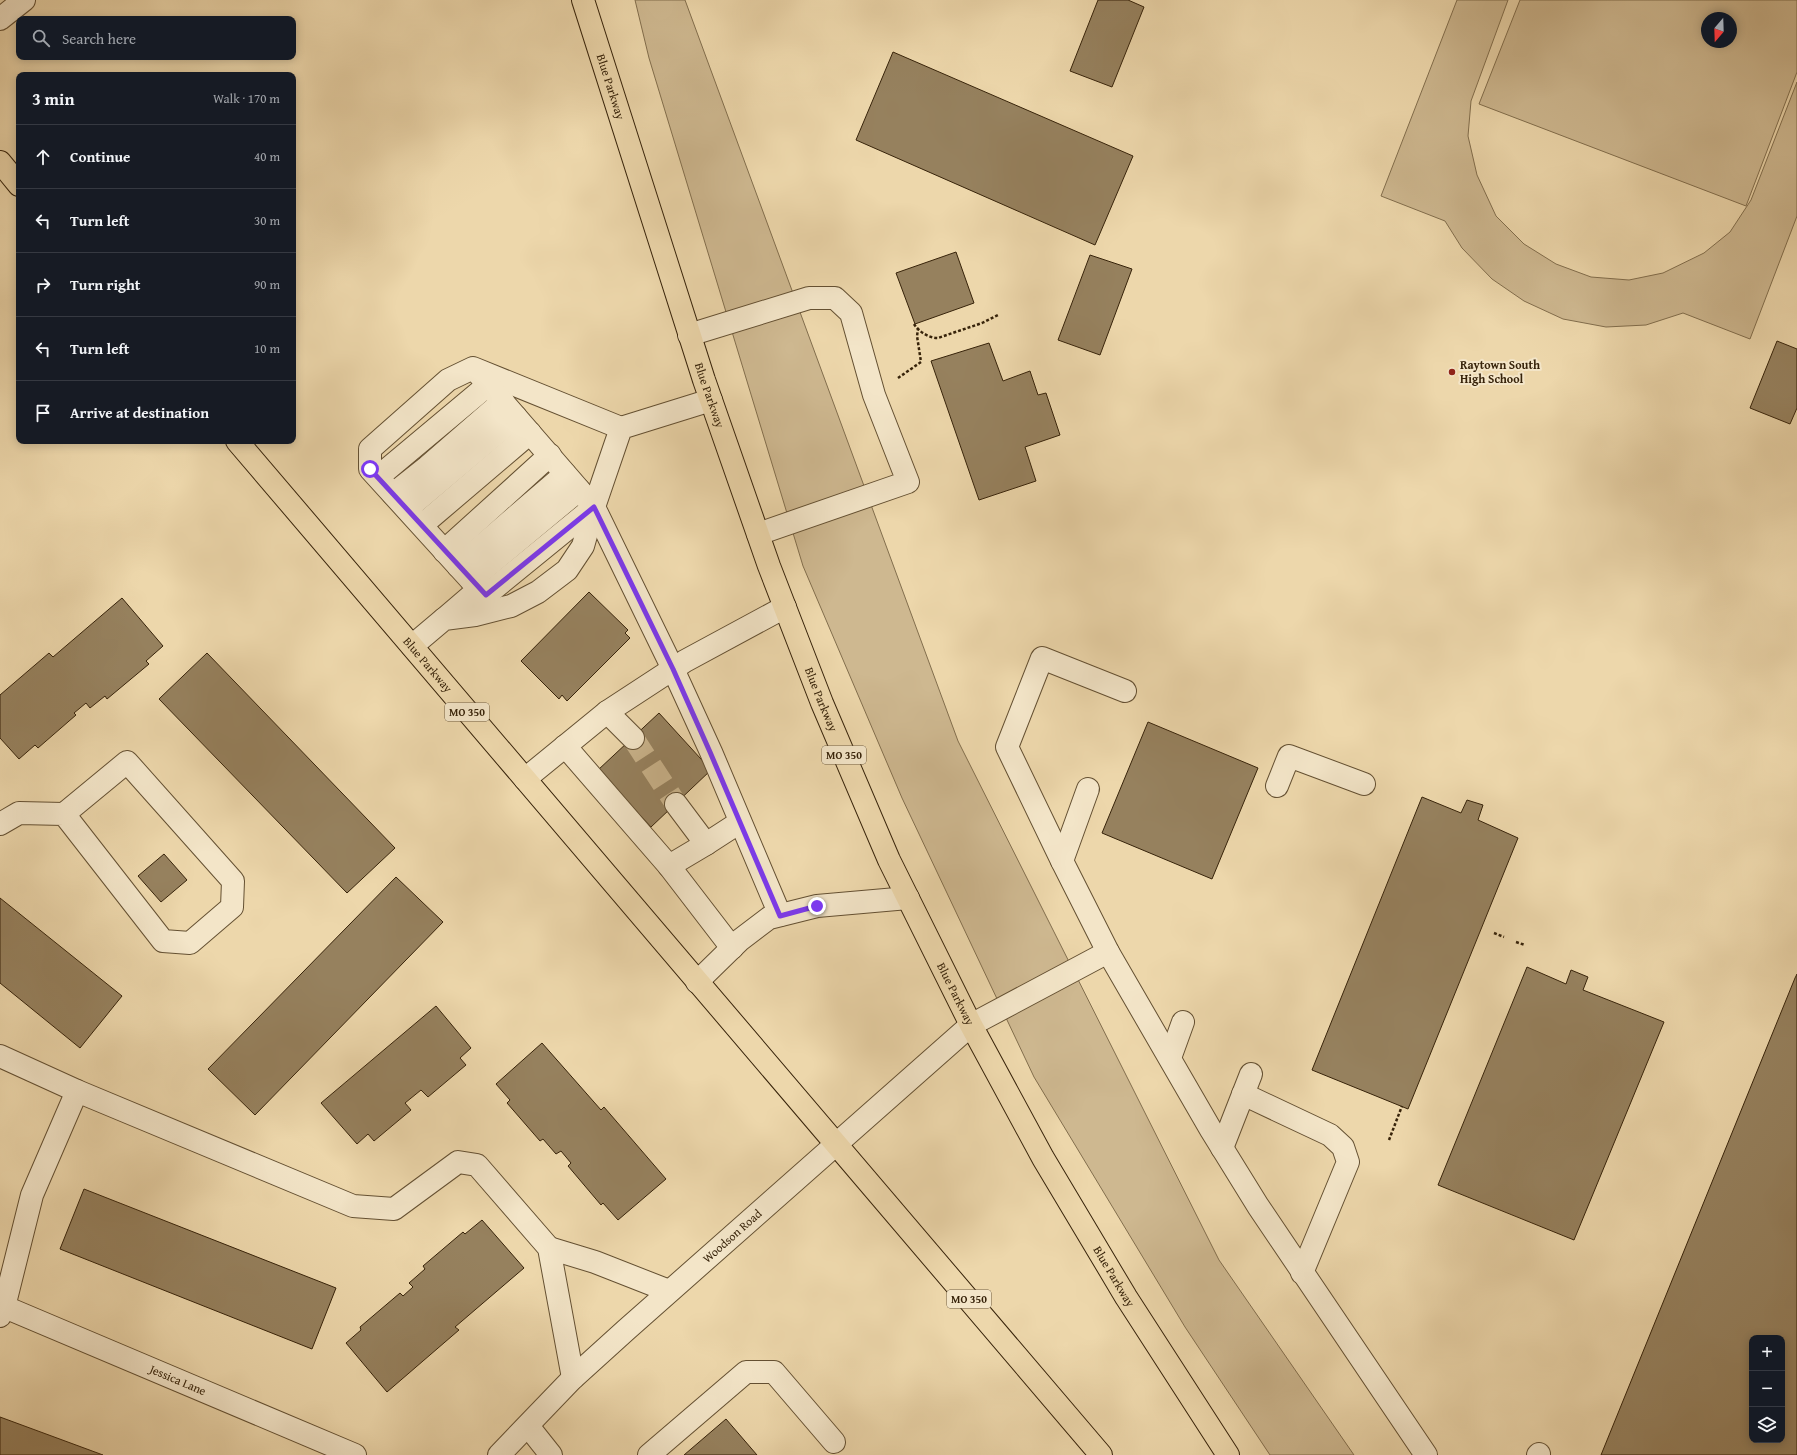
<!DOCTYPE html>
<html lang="en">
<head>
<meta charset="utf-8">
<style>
	body { margin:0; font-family:"Gentium Book Plus",serif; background:#242831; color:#f1f3f6 }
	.controls { position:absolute; right:12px; bottom:12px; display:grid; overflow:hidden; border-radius:8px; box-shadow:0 2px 10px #0003 }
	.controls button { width:36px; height:36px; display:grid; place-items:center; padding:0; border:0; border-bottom:1px solid #363941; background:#171b24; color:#f1f3f6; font:20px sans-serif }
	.compass { position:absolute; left:1701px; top:12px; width:36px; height:36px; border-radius:50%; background:#171b24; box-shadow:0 2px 10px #0003; rotate:199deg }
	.stop { position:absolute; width:12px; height:12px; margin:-9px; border:3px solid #7c3aed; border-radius:50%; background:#fff }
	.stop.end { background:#7c3aed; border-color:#fff; box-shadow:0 1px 4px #0008 }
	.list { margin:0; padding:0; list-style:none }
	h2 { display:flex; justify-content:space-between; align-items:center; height:52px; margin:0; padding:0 16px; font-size:17px }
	h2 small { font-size:13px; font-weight:400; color:#9ea1a6 }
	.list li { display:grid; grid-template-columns:26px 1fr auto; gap:12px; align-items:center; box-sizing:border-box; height:64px; padding:0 16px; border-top:1px solid #363941 }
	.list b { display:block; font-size:15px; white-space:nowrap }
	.list em { font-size:13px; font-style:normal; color:#9ea1a6 }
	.icon { flex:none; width:22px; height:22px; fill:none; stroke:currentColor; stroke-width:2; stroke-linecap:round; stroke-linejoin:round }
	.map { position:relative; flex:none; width:1797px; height:1455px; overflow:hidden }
	.search { position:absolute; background:#171b24; box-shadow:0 2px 10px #0003; left:16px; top:16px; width:280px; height:44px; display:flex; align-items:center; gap:10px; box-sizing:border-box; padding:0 14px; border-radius:8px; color:#9ea1a6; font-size:15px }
	.panel { position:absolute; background:#171b24; box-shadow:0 2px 10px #0003; left:16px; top:72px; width:280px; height:372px; border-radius:8px }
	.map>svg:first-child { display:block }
	.green { fill:#ceb890; stroke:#826e4d; fill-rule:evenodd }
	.building { fill:#96815e; stroke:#37230a; fill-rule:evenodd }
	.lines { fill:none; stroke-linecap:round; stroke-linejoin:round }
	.minor-tunnel { stroke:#c9b38b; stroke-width:22; stroke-dasharray:22 11; stroke-linecap:butt }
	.minor-casing { stroke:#645032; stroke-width:24 }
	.highway-casing { stroke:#37230a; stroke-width:24 }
	.path { stroke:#37230a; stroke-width:2.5; stroke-dasharray:3 2; stroke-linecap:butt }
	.minor { stroke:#f3e5c8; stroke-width:22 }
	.highway { stroke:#edd7ab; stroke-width:22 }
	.route { stroke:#7c3aed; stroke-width:5 }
	.poi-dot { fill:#8f2418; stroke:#f3e5c8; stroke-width:1.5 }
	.labels { text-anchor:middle; stroke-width:4; stroke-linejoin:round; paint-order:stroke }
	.shield { fill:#f3e5c8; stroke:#6f5d43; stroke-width:1 }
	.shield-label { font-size:11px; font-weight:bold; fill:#37230a }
	.street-label { font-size:12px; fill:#37230a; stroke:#f3e5c8 }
	.poi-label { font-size:12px; font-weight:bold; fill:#37230a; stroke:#f3e5c8; text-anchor:start }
</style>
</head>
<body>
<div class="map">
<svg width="1797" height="1455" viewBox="0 0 1797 1455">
	<rect width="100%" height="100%" fill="#edd7ab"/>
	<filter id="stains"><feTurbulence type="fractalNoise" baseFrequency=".005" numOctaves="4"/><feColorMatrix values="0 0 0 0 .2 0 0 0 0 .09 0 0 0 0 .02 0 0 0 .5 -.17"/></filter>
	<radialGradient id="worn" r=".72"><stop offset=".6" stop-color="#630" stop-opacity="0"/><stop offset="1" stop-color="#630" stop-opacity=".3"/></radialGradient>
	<g class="green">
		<polygon points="635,0 685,0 958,741 1219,1260 1354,1455 1270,1455 1185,1327 1034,1077 902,798 803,566 649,58"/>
		<polygon points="1457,0 1508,0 1471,101 1468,136 1477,175 1496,216 1524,244 1556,264 1591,277 1629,280 1663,273 1704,253 1730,232 1751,200 1797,82 1797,216 1750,339 1683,313 1646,325 1606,327 1563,319 1524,301 1492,279 1462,248 1445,221 1381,196"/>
		<path d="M1520,0h277v72l-51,134 -267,-102zM1707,18h24v24h-24z"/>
	</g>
	<g class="building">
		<polygon points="1098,0 1128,0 1144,7 1112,87 1070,71"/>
		<polygon points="893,52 1133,156 1095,245 856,140"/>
		<polygon points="956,252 974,303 915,324 896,273"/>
		<polygon points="1090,255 1132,269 1100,355 1058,340"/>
		<polygon points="1777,341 1797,349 1797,408 1790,424 1750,408"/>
		<polygon points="989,343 1003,381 1030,371 1038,395 1046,393 1060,435 1025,447 1036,481 979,500 931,361"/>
		<polygon points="589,592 628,630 625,633 630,638 567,701 562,695 559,699 521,661"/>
		<polygon points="122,598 163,646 146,661 149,664 107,699 105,696 90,708 86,703 74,713 76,715 38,748 35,745 19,759 0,738 0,695 49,653 53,657"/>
		<polygon points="207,653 395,848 347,893 159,699"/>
		<polygon points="659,713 711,770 651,827 598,770"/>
		<polygon points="1148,722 1258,768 1212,879 1102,833"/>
		<polygon points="1422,797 1461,813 1467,800 1483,805 1478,820 1518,838 1408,1109 1312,1070"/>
		<polygon points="164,854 187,880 161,902 138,876"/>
		<polygon points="396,877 443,922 255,1115 208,1069"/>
		<polygon points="0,898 122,996 80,1048 0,983"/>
		<polygon points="1527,967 1566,984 1571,970 1588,977 1583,990 1664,1022 1574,1240 1438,1185"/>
		<path d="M1797,974v481h-196l194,-477zM1752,1338h30v102h-30z"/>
		<polygon points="436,1006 471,1048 460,1058 466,1065 428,1097 421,1090 405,1103 411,1110 374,1141 368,1134 357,1144 321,1103"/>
		<polygon points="542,1043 601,1110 604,1107 666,1179 618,1220 603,1203 601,1205 568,1166 571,1163 561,1151 556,1154 543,1139 540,1141 507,1103 510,1100 496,1084"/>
		<polygon points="84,1189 336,1288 312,1349 60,1249"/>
		<polygon points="482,1220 524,1268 455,1327 459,1330 387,1392 346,1343 361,1330 360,1327 400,1293 403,1296 413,1287 409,1283 425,1269 423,1266 463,1232 465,1234"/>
		<polygon points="0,1417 103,1455 0,1455"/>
		<polygon points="726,1419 757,1455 684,1455"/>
	</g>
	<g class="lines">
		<polyline class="minor-tunnel" points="633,738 676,804"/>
		<defs>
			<g id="minor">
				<polyline points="0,19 24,0"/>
				<polyline points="689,335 809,298 835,298 851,313 874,395 908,482 758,534"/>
				<polyline points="378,477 488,385"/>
				<polyline points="393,494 427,467 503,401"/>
				<polyline points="594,507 673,669 711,752 780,915"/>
				<polyline points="407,509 516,417"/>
				<polyline points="422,525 530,433"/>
				<polyline points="444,551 550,455"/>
				<polyline points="458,566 565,474"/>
				<polyline points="471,580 579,490"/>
				<polyline points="479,589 486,595 594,507 621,428 711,400"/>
				<polyline points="444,619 479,589 370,469 370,449 448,380 473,368 621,428"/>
				<polyline points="412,646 444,619 475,615 511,606 538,592 567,570 583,546 594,507 477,372"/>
				<polyline points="607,712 633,738"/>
				<polyline points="565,746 669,866 732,948"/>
				<polyline points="525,779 607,712 685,661 785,607"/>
				<polyline points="1277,786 1289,756 1364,784"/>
				<polyline points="0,824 19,813 64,814 127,762 233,881 232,907 190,943 163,941 64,814"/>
				<polyline points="706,844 740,822"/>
				<polyline points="1062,861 1088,789"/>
				<polyline points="669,866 706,844 676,804"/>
				<polyline points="1108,952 1062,861 1007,747 1042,658 1125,691"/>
				<polyline points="697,982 740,940 769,918 817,906 908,898"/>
				<polyline points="0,1056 77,1091 353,1206 394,1209 458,1162 477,1165 549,1248 573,1378"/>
				<polyline points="1170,1058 1183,1022"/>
				<polyline points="1243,1094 1330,1135 1343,1147 1348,1162 1302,1273"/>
				<polyline points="1222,1148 1251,1074"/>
				<polyline points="549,1248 595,1262 669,1291"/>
				<path id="s1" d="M0,1305l355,150"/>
				<polyline points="0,1316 4,1307 32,1195 77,1091"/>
				<polyline points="528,1426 551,1455"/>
				<path id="s2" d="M499,1455l74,-77 53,-48 345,-305 137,-73 103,178 47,76 168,249"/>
				<polyline points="649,1455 746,1372 774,1372 834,1442"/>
				<polyline points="1538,1455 1539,1454"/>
			</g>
			<g id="highway">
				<path id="s3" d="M583,0l121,380 65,186 53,137 67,157 82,165 72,133 83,139 102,158"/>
				<polyline points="0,162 19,185"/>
				<path id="s4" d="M237,441l864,1014"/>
			</g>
		</defs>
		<use href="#minor" class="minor-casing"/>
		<use href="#highway" class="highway-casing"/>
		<g class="path">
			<path d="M914,324c5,8 15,14 24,14l44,-15 16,-8"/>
			<polyline points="898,378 921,362 917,336 918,329"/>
			<polyline points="1494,933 1504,937"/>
			<polyline points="1516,942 1525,945"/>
			<polyline points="1389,1140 1402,1106"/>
		</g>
		<use href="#minor" class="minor"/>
		<use href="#highway" class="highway"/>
	</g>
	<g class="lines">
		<polyline class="route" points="370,469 486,595 594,507 673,669 710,752 780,916 817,906"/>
	</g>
	<circle class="poi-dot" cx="1452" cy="372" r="4"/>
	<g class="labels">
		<g class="shield">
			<rect x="445" y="703" width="44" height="18" rx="3"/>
			<rect x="822" y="746" width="44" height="18" rx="3"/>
			<rect x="947" y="1290" width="44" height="18" rx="3"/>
		</g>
		<g class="shield-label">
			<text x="467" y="716">MO 350</text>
			<text x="844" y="759">MO 350</text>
			<text x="969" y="1303">MO 350</text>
		</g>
		<g class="street-label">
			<text dy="4" stroke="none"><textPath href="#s3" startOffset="91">Blue Parkway</textPath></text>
			<text dy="4" stroke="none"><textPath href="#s3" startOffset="415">Blue Parkway</textPath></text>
			<text dy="4" stroke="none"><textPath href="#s4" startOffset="294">Blue Parkway</textPath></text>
			<text dy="4" stroke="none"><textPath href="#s3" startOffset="739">Blue Parkway</textPath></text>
			<text dy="4" stroke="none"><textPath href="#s3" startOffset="1063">Blue Parkway</textPath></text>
			<text dy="4" stroke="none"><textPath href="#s2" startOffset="320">Woodson Road</textPath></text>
			<text dy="4" stroke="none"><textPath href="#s3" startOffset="1387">Blue Parkway</textPath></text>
			<text dy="4" stroke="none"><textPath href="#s1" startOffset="193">Jessica Lane</textPath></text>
		</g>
		<g class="poi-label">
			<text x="1460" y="369">Raytown South<tspan x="1460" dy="14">High School</tspan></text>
		</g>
	</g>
	<rect width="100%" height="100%" filter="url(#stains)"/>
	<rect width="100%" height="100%" fill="url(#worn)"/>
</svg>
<div class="controls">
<button>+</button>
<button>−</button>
<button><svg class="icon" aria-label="layers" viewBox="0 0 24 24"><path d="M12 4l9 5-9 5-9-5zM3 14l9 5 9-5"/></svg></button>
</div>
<svg class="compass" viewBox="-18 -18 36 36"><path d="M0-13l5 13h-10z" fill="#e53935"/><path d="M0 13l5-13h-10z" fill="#9ea1a6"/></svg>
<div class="stop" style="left:370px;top:469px"></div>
<div class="stop end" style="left:817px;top:906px"></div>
<div class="search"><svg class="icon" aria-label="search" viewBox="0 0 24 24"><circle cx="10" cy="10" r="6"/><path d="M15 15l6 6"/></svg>Search here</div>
<section class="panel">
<h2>3 min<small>Walk · 170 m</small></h2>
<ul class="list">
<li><svg class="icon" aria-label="ahead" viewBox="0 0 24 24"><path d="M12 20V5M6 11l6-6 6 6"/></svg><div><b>Continue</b></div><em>40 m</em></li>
<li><svg class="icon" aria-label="left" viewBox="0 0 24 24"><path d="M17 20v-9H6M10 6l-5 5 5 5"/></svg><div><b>Turn left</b></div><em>30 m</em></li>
<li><svg class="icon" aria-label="right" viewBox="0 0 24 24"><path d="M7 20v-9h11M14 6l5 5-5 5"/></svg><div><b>Turn right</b></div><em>90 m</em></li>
<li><svg class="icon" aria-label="left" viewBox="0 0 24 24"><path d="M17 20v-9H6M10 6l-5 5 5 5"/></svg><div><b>Turn left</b></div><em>10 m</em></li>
<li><svg class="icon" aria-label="arrive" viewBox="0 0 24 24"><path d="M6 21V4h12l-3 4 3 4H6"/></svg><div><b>Arrive at destination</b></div></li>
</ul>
</section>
</div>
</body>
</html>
